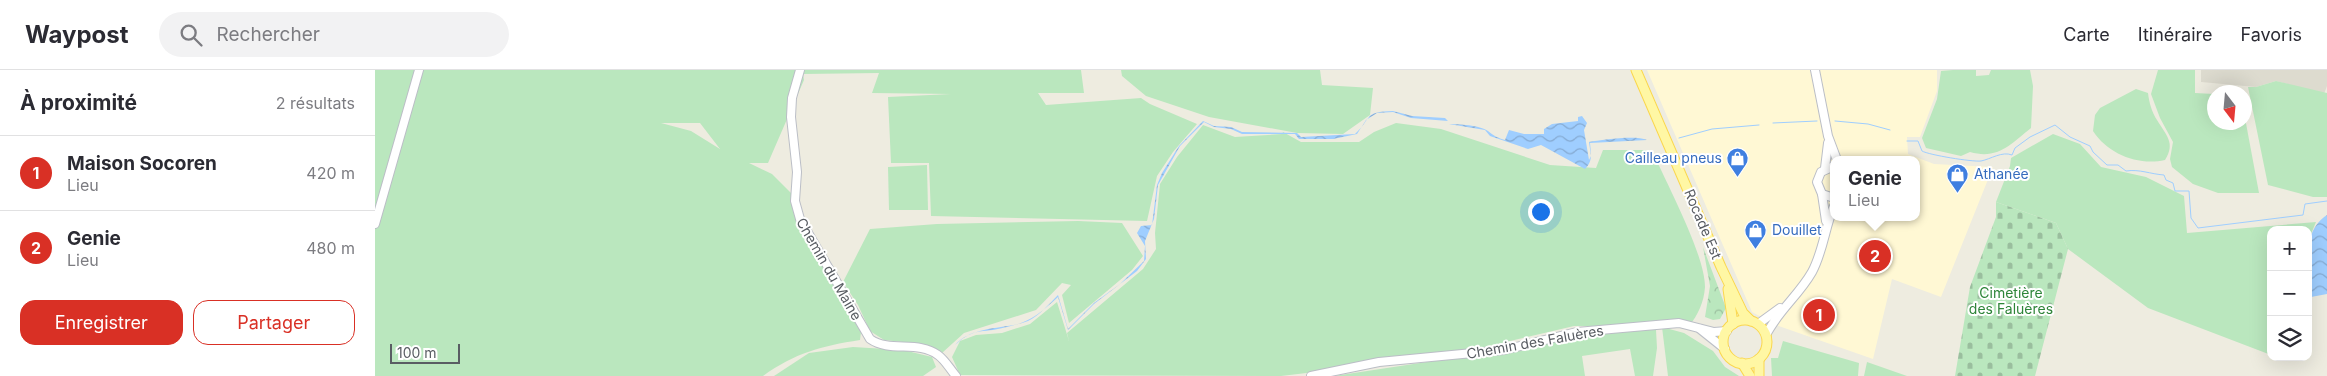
<!DOCTYPE html>
<html lang="fr">
<head>
<meta charset="utf-8">
<style>
	body { margin:0; font-family:Inter,sans-serif; background:#f2f2f3; color:#2b2b33 }
	.controls { position:absolute; right:15px; bottom:15px; display:grid; overflow:hidden; border-radius:10px; box-shadow:0 5px 20px #0002 }
	.controls button { width:45px; height:45px; display:grid; place-items:center; padding:0; border:0; border-bottom:1px solid #e1e1e2; background:#fff; color:#2b2b33; font:25px sans-serif }
	.compass { position:absolute; left:1832px; top:15px; width:45px; height:45px; border-radius:50%; background:#fff; box-shadow:0 5px 20px #0002; rotate:164deg }
	.scale { position:absolute; left:15px; bottom:12px; width:70px; box-sizing:border-box; padding-left:5px; border:2px solid #595d63; border-top:0; font-size:14px; line-height:18px; white-space:nowrap; color:#595d63; -webkit-text-stroke:4px #fff; paint-order:stroke }
	.you { position:absolute; left:1165px; top:141px; width:18px; height:18px; margin:-12px; border:4px solid #fff; border-radius:50%; background:#1a73e8; box-shadow:0 0 0 8px #1a73e833 }
	.badge { display:grid; place-items:center; width:32px; height:32px; border-radius:50%; background:#d93025; color:#fff; font-size:16px; font-weight:700 }
	.pin { position:absolute; translate:-50% -50%; border:2px solid #fff; box-shadow:0 1px 5px #0006 }
	.popup { position:absolute; left:1455px; top:86px; width:90px; height:65px; box-sizing:border-box; display:grid; place-content:center; border-radius:10px; background:#fff; filter:drop-shadow(0 1px 4px #0005); font-size:16px; white-space:nowrap; color:#7c7c81 }
	.popup b { font-size:19px; color:#2b2b33 }
	.popup::after { content:''; position:absolute; left:50%; top:100%; margin-left:-10px; border:10px solid transparent; border-top-color:#fff }
	.list { margin:0; padding:0; list-style:none }
	h2 { display:flex; justify-content:space-between; align-items:center; height:65px; margin:0; padding:0 20px; font-size:21px }
	h2 small { font-size:16px; font-weight:400; color:#7c7c81 }
	.list li { display:grid; grid-template-columns:32px 1fr auto; gap:15px; align-items:center; box-sizing:border-box; height:75px; padding:0 20px; border-top:1px solid #e1e1e2 }
	.list b { display:block; font-size:19px; white-space:nowrap }
	.list p { margin:0; font-size:16px; white-space:nowrap; color:#7c7c81 }
	.list em { font-size:16px; font-style:normal; color:#7c7c81 }
	.actions { display:flex; gap:10px; padding:15px 20px }
	.actions a { flex:1; padding:11px 0; border:1px solid #d93025; border-radius:15px; text-align:center; font-size:18px; color:#d93025 }
	.actions .main { background:#d93025; color:#fff }
	.icon { flex:none; width:28px; height:28px; fill:none; stroke:currentColor; stroke-width:2; stroke-linecap:round; stroke-linejoin:round }
	.map { position:relative; flex:none; width:1952px; height:306px; overflow:hidden }
	header { display:flex; align-items:center; gap:30px; box-sizing:border-box; height:70px; padding:0 25px; background:#fff; border-bottom:1px solid #e1e1e2 }
	header strong { font-size:24px }
	nav { display:flex; gap:28px; margin-inline-start:auto; font-size:18px }
	.search { width:350px; height:45px; background:#f2f2f3; display:flex; align-items:center; gap:12px; box-sizing:border-box; padding:0 18px; border-radius:28px; color:#7c7c81; font-size:19px }
	main { display:flex }
	aside { flex:1; background:#fff }
	.map>svg:first-child { display:block }
	.commercial { fill:#fff8d4; fill-rule:evenodd }
	.education { fill:#dddbcf }
	.grass { fill:#bae7be; fill-rule:evenodd }
	.forest { fill:url(#forest-crowns) }
	.cemetery { fill:url(#cemetery-stones) }
	.water { fill:url(#water-waves) }
	.lines { fill:none; stroke-linecap:round; stroke-linejoin:round }
	.stream { stroke:#9fceff; stroke-width:1 }
	.secondary-casing { stroke:#bbbec6; stroke-width:10 }
	.primary-casing { stroke:#fbd74c; stroke-width:11 }
	.secondary { stroke:#fff; stroke-width:8 }
	.primary { stroke:#fff7a4; stroke-width:9 }
	.labels { text-anchor:middle; stroke-width:4; stroke-linejoin:round; paint-order:stroke }
	.shop-label { font-size:14px; fill:#366cbe; stroke:#fff; text-anchor:start }
	.street-label { font-size:14px; fill:#595d63; stroke:#fff }
	.park-label { font-size:14px; fill:#2e8539; stroke:#fff }
</style>
</head>
<body>
<header>
<strong>Waypost</strong>
<div class="search"><svg class="icon" aria-label="search" viewBox="0 0 24 24"><circle cx="10" cy="10" r="6"/><path d="M15 15l6 6"/></svg>Rechercher</div>
<nav><a>Carte</a><a>Itinéraire</a><a>Favoris</a></nav>
</header>
<main>
<aside>
<h2>À proximité<small>2 résultats</small></h2>
<ul class="list">
<li><span class="badge">1</span><div><b>Maison Socoren</b><p>Lieu</p></div><em>420 m</em></li>
<li><span class="badge">2</span><div><b>Genie</b><p>Lieu</p></div><em>480 m</em></li>
</ul>
<div class="actions"><a class="main">Enregistrer</a><a>Partager</a></div>
</aside>
<div class="map">
<svg width="1952" height="306" viewBox="0 0 1952 306">
	<defs>
		<pattern id="forest-crowns" width="20" height="18" patternUnits="userSpaceOnUse" patternTransform="scale(1.25)"><rect width="20" height="18" fill="#bae7be"/><path d="M2 6a3 3 0 1 1 6 0M12 15a3 3 0 1 1 6 0" fill="none" stroke="#9abe9e"/></pattern>
		<pattern id="cemetery-stones" width="16" height="16" patternUnits="userSpaceOnUse" patternTransform="scale(1.25)"><rect width="16" height="16" fill="#bae7be"/><path d="M2 7V4a2 2 0 0 1 4 0v3zM10 15v-3a2 2 0 0 1 4 0v3z" fill="#9abe9e"/></pattern>
		<pattern id="water-waves" width="16" height="10" patternUnits="userSpaceOnUse" patternTransform="scale(1.25)"><rect width="16" height="10" fill="#9fceff"/><path d="M0 5q4-4 8 0t8 0" fill="none" stroke="#85aad2"/></pattern>
	</defs>
	<rect width="100%" height="100%" fill="#eeece0"/>
	<path class="commercial" d="M1272,0h290v21l-17,46h-13l1,17 26,10 59,3 -52,130 -49,-18 -19,80 -97,-34 -24,-13zM1459,90h82v57h-82z"/>
	<polygon class="education" points="1826,0 1952,0 1952,16 1949,24 1901,11 1881,17 1826,12"/>
	<g class="grass">
		<path d="M0,0h426l2,3 1,-3h277l3,23h-46l8,12 95,-7 9,6 47,20 -24,28 -16,24 -10,45 -216,-5 -2,-53h-38l-3,-66 63,-3 -79,-1 7,-20 -76,1 1,6 -36,83h-19l23,11 20,20 9,36 60,102 -1,8c-39,6 -65,13 -97,36h-388zM286,53h39l20,26 -29,-18z"/>
		<polygon points="746,0 945,0 947,15 998,18 995,45 968,64 922,63 834,47 771,26 747,6"/>
		<path d="M1578,0h23v6l13,-1 2,-5h39l3,16 -2,42c-20,16 -33,32 -61,24l-9,4 -35,-8 -4,-10 15,-39 4,-28z"/>
		<polygon points="1783,0 1820,0 1820,23 1839,24 1840,52 1870,52 1870,48 1884,123 1843,123 1818,114 1797,97 1795,89 1798,72 1785,48 1776,24"/>
		<polygon points="1901,11 1952,23 1952,127 1938,127 1893,115 1873,17 1881,17"/>
		<path d="M1761,19l12,4c1,9 4,20 9,27 9,15 19,23 8,40 -27,6 -57,-6 -72,-29l2,-16 5,-7z"/>
		<path d="M1021,53l45,6 109,36 46,3 7,-18h49c14,33 53,104 53,137 -1,15 -7,28 -16,39h-115l-132,31 -161,19 -321,-1 -8,-18 8,-16 16,-6 26,-2 28,-9 27,-22 12,39 -2,-8 76,-64 13,-20 -1,-16 5,-49 17,-27 26,-32 32,12 47,-3 1,-2 18,10h58l15,-10z"/>
		<polygon points="1678,64 1705,74 1726,97 1771,107 1809,126 1812,163 1941,152 1933,171 1933,160 1896,160 1896,285 1773,238 1693,179 1681,153 1621,132 1635,96 1636,88"/>
		<polygon points="552,95 553,140 514,140 513,97"/>
		<polygon points="703,151 747,153 768,186 757,200 694,253 687,225 696,215 687,213 661,240 589,263 567,283 537,273 509,270 495,261 483,235 468,212 495,159 562,154"/>
		<polygon points="1287,257 1309,263 1338,281 1350,297 1364,306 1293,306"/>
		<polygon points="1256,260 1281,260 1282,278 1278,306 1260,306 1255,279 1207,286 1210,306 959,306 1157,276 1193,266"/>
		<polygon points="1408,271 1484,293 1483,306 1397,306 1396,288 1403,288"/>
		<polygon points="478,277 528,280 557,287 561,297 548,306 399,306 434,283"/>
		<polygon points="1492,292 1532,306 1489,306"/>
	</g>
	<polygon class="forest" points="1328,177 1351,238 1345,249 1338,250 1330,247 1335,216"/>
	<polygon class="cemetery" points="1621,132 1681,153 1693,179 1660,306 1580,306 1595,217 1621,147"/>
	<g class="water">
		<path d="M1018,41l19,5 33,2 3,3 -37,-3 -18,-6 -16,1 -11,7 -9,14 -24,5h-34l-4,-5h-53l-11,-5 -17,-2 -10,-5 -24,24 -22,39 -4,34 -9,22 1,18 -9,12 -43,33 -26,26 -10,-33c-24,22 -32,27 -65,33 -8,1 -19,1 -26,6 -5,2 -9,7 -12,9 18,-20 49,-15 73,-24 11,-5 21,-17 30,-26l10,34 26,-26 26,-19 24,-23 1,-15 -8,-13 4,-7 11,-1 5,-40 5,-12 17,-27 24,-25 11,5 17,1 11,5 55,1 4,4 54,-3c18,-17 8,-22 38,-23z"/>
		<path d="M1207,46l5,7 -3,7 5,30 2,-4 -2,-14c13,-2 46,-7 58,-2l-57,3c1,11 3,18 -5,26l-44,-24 -13,4 -38,-13 -5,-6 -36,-6c9,0 31,1 39,7 6,5 10,7 17,9l4,-10 15,4h20v-5l8,-5 26,-3v-4z"/>
		<path d="M1952,145v79l-16,3 -3,-1c0,-28 -7,-64 19,-81z"/>
	</g>
	<g class="lines">
		<g class="stream">
			<polyline points="1460,51 1493,54 1515,60"/>
			<polyline points="1398,53 1442,51"/>
			<polyline points="1304,68 1337,59 1384,55"/>
			<path d="M1532,71h11l4,10c7,4 50,11 59,10 10,-2 21,-10 31,-6l3,-7 15,-11 25,-12 15,12 20,9 3,6 14,13h11l8,6c14,-2 24,3 38,4l2,5 7,3 2,8h14l2,27 7,10 105,-13 2,-11 22,-3"/>
		</g>
		<defs>
			<g id="secondary">
				<path d="M425,0l-8,28 -1,19 6,55 -2,29 5,18 70,120c20,14 48,1 68,16 7,5 12,14 18,21"/>
				<polyline points="1440,0 1453,66 1462,90"/>
				<polyline points="1459,96 1446,102 1442,112 1447,124 1459,128"/>
				<polyline points="1450,98 1453,73"/>
				<polyline points="1447,124 1451,151"/>
				<polyline points="0,154 44,0"/>
				<polyline points="1383,254 1405,238"/>
				<polyline points="1325,259 1350,279"/>
				<path d="M1391,265c12,-24 33,-40 46,-63 11,-20 13,-45 22,-66"/>
				<polyline points="936,306 1004,292 1129,280 1202,262 1304,253 1339,262 1352,261"/>
			</g>
			<g id="primary">
				<polyline points="1261,0 1346,197 1368,243 1376,251"/>
				<polyline points="1353,219 1358,254"/>
				<circle cx="1370" cy="272" r="22"/>
				<polyline points="1367,293 1375,306"/>
				<polyline points="1384,306 1384,289"/>
			</g>
		</defs>
		<use href="#secondary" class="secondary-casing"/>
		<use href="#primary" class="primary-casing"/>
		<use href="#secondary" class="secondary"/>
		<use href="#primary" class="primary"/>
	</g>
	<defs>
		<symbol id="shop-pin" viewBox="-11 -11 22 30"><path d="M0 17L-7.5 6A9.5 9.5 0 1 1 7.5 6Z" fill="#3f7fe0" stroke="#fff"/><path d="M-5-2.5h2.3a2.7 3.5 0 0 1 5.4 0H5L5.5 6h-11ZM-1.5-2.5h3a1.5 2.3 0 0 0-3 0Z" fill="#fff"/></symbol>
	</defs>
	<g fill-rule="evenodd">
		<use href="#shop-pin" x="1350" y="76" width="25" height="34"/>
		<use href="#shop-pin" x="1570" y="92" width="25" height="34"/>
		<use href="#shop-pin" x="1368" y="148" width="25" height="34"/>
	</g>
	<g class="labels">
		<g class="shop-label">
			<text x="1347" y="93" text-anchor="end">Cailleau pneus</text>
			<text x="1599" y="109">Athanée</text>
			<text x="1397" y="165">Douillet</text>
		</g>
		<g class="street-label">
			<text transform="translate(1328 154) rotate(67)" y="5">Rocade Est</text>
			<text transform="translate(454 199) rotate(60)" y="5">Chemin du Maine</text>
			<text transform="translate(1160 272) rotate(-10)" y="5">Chemin des Faluères</text>
		</g>
		<g class="park-label">
			<text x="1636" y="228">Cimetière<tspan x="1636" dy="16">des Faluères</tspan></text>
		</g>
	</g>
</svg>
<div class="controls">
<button>+</button>
<button>−</button>
<button><svg class="icon" aria-label="layers" viewBox="0 0 24 24"><path d="M12 4l9 5-9 5-9-5zM3 14l9 5 9-5"/></svg></button>
</div>
<svg class="compass" viewBox="-18 -18 36 36"><path d="M0-13l5 13h-10z" fill="#e53935"/><path d="M0 13l5-13h-10z" fill="#7c7c81"/></svg>
<div class="scale">100 m</div>
<div class="you"></div>
<div class="pin badge" style="left:1444px;top:245px">1</div>
<div class="pin badge" style="left:1500px;top:186px">2</div>
<div class="popup"><b>Genie</b>Lieu</div>
</div>
</main>
</body>
</html>
